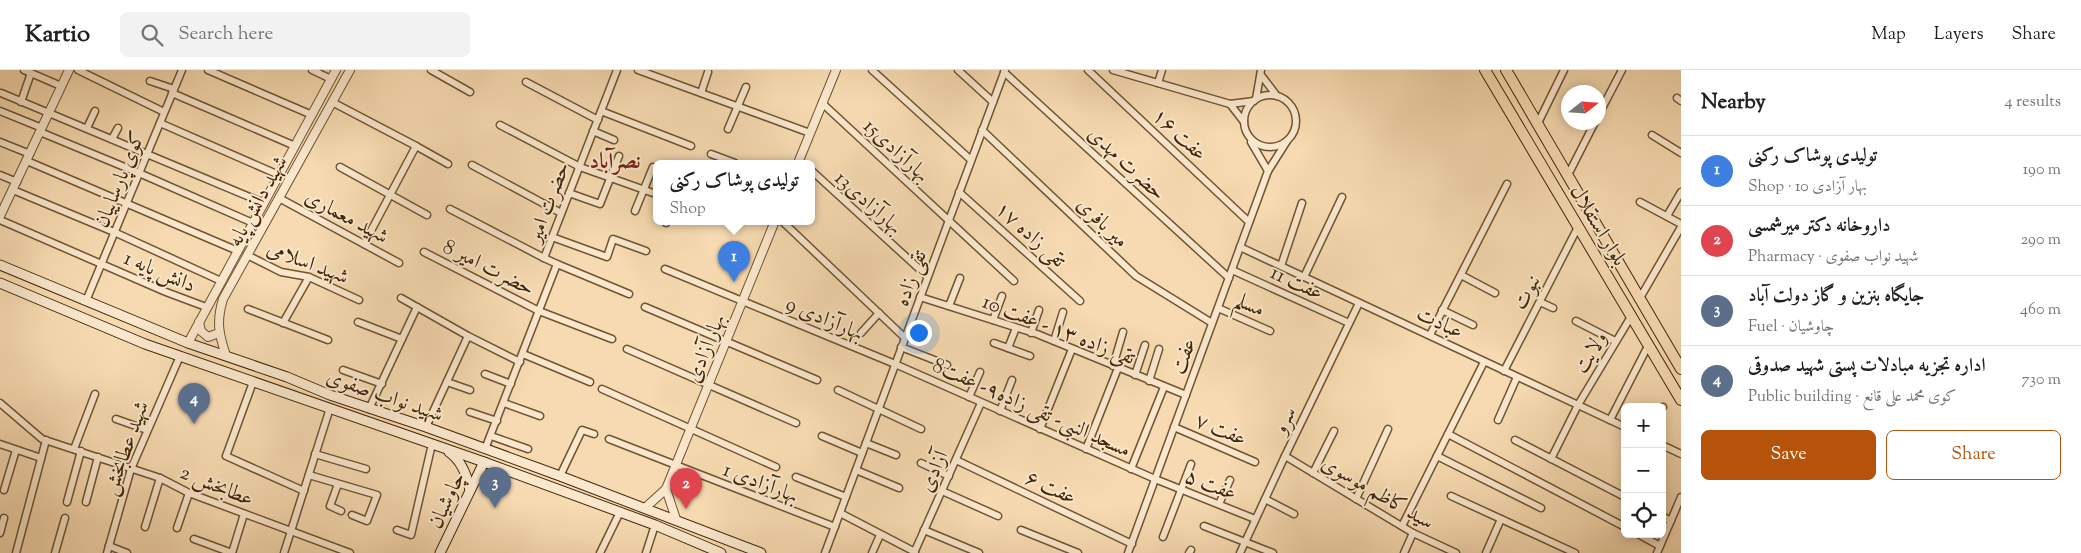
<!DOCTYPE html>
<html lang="en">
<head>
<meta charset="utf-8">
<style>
	body { margin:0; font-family:"Sorts Mill Goudy",Amiri,serif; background:#f2f2f2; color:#202124 }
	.controls { position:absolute; right:15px; bottom:15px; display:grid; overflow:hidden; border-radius:8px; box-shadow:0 2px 12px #0003 }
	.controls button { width:45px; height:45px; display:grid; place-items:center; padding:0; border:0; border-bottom:1px solid #e0e0e0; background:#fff; color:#202124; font:25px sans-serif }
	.compass { position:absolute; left:1561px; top:15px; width:45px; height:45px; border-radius:50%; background:#fff; box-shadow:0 2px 12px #0003; rotate:73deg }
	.you { position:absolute; left:918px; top:262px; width:18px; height:18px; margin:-12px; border:4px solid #fff; border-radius:50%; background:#1a73e8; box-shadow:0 0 0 8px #1a73e833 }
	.badge { display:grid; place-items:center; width:32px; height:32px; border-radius:50%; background:#b45309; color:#fff; font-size:16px; font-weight:700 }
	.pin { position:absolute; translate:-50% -41px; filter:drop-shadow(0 1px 2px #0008) }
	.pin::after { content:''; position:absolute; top:26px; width:18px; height:15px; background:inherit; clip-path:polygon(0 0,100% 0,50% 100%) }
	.popup { position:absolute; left:653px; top:90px; width:162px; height:65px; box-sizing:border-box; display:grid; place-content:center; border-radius:8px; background:#fff; filter:drop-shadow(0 1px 4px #0005); font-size:16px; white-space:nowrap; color:#757577 }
	.popup b { font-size:19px; color:#202124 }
	.popup::after { content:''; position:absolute; left:50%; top:100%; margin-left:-10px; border:10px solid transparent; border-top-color:#fff }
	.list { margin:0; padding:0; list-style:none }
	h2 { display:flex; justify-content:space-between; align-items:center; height:65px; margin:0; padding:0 20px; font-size:21px }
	h2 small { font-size:16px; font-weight:400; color:#757577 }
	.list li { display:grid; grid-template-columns:32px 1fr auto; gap:15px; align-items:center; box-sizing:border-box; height:70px; padding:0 20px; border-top:1px solid #e0e0e0 }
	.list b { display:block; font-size:19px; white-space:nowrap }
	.list p { margin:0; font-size:16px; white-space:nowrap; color:#757577 }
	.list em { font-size:16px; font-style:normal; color:#757577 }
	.actions { display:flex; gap:10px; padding:15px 20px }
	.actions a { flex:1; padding:11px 0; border:1px solid #b45309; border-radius:8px; text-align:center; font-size:18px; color:#b45309 }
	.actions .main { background:#b45309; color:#fff }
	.icon { flex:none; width:28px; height:28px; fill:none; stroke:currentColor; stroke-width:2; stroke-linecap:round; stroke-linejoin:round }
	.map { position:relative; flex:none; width:1681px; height:483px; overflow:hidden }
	header { display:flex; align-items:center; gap:30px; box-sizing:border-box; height:70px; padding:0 25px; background:#fff; border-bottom:1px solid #e0e0e0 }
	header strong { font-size:24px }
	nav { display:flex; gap:28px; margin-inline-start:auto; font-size:18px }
	.search { width:350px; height:45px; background:#f2f2f2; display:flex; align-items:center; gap:12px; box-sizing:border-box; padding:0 18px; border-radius:8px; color:#757577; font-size:19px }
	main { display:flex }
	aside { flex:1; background:#fff }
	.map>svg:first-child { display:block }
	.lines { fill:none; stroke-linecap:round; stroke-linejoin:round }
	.minor-casing { stroke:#6e5434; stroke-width:9 }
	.tertiary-casing { stroke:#6e5434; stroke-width:10 }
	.secondary-casing { stroke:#41270b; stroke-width:11 }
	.primary-casing { stroke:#41270b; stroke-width:12 }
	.minor { stroke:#fae7cc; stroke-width:6 }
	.tertiary { stroke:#fae7cc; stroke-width:8 }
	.secondary { stroke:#fae7cc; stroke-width:9 }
	.primary { stroke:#f7dab1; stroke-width:10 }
	.labels { text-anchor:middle; stroke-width:4; stroke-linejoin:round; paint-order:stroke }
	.street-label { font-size:21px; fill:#41270b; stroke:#fae7cc }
	.neighbourhood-label { font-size:22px; font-weight:bold; fill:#7a1f14; stroke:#fae7cc }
</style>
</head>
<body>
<header>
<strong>Kartio</strong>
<div class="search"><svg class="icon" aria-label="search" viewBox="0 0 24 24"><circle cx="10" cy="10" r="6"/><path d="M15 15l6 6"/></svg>Search here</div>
<nav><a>Map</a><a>Layers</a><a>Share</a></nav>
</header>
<main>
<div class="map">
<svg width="1681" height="483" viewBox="0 0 1681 483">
	<rect width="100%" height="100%" fill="#f7dab1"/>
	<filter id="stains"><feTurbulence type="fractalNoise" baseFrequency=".004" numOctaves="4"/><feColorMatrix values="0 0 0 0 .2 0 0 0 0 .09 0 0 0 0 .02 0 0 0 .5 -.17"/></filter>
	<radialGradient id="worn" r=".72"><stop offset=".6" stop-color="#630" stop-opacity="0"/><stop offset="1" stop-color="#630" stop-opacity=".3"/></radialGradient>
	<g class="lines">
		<defs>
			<g id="minor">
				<polyline points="24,0 61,16"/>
				<polyline points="78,0 164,42"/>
				<polyline points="208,0 312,45"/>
				<polyline points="312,0 331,9"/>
				<polyline points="431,0 470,22"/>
				<polyline points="638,0 810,63"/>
				<polyline points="872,0 971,90"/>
				<polyline points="958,0 993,32"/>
				<polyline points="1088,0 1249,152"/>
				<polyline points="1113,0 1230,34 1254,31"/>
				<polyline points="1004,2 1229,208"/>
				<polyline points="1261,5 1277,26"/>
				<polyline points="150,11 174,19"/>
				<polyline points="526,12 598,50"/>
				<polyline points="1158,13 1162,0"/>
				<polyline points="1,23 264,133"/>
				<polyline points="172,23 295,76"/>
				<polyline points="701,23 708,2"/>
				<circle cx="1270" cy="51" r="26"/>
				<polyline points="1677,28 1681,31"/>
				<polyline points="1256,29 1261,0"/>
				<polyline points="21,32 31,3"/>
				<polyline points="332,32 416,76 364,174"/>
				<polyline points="822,33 1014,211"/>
				<polyline points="1230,34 1244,52"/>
				<polyline points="0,41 42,58"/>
				<polyline points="601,41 691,76"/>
				<polyline points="1598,46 1622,0"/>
				<polyline points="160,53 279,105"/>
				<polyline points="1538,53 1564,0"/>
				<polyline points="500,55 580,97 656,124"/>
				<polyline points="87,58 95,41"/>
				<polyline points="728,59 746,17"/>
				<polyline points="982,60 1136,206 1212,253"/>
				<polyline points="593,61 614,70"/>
				<polyline points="40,62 139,103 253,153"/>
				<polyline points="1652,65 1681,83"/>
				<polyline points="112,69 118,58"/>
				<polyline points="0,72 30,84"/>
				<polyline points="1251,72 1268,101"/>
				<polyline points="416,76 448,94"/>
				<polyline points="711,84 735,93"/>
				<polyline points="27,91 238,181"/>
				<polyline points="472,95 561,143"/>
				<polyline points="340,97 427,145"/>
				<polyline points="812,101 927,206"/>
				<polyline points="0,105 17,112"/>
				<polyline points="1568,105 1595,52"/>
				<polyline points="13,120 114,162 221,211"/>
				<polyline points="959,122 1080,231"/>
				<polyline points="569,123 600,134 619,86"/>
				<polyline points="279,128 399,193"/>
				<polyline points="1640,132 1681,154"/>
				<polyline points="450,139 544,188"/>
				<polyline points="635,141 653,97"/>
				<polyline points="1667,146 1681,122"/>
				<polyline points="0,150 166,222 206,237"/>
				<polyline points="782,151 905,268"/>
				<polyline points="666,153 667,151"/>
				<polyline points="552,167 607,187 613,169 646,181"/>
				<polyline points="1240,177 1625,357"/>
				<polyline points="424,182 539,241 612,269"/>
				<polyline points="247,185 281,202 309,207 359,230"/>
				<polyline points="557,194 629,224"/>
				<polyline points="1281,196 1302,133"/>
				<polyline points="665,199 895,294 1155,409 1255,449"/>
				<polyline points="1232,200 1349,253"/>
				<polyline points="1461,205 1495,223"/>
				<polyline points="1304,207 1342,127"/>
				<polyline points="920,227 1037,264 1186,325"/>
				<polyline points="401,228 468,266 520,292"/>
				<polyline points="1640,228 1681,157"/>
				<polyline points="86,231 182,0"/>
				<polyline points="1540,232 1553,238"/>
				<polyline points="949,236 960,208"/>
				<polyline points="645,237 817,310"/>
				<polyline points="1218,238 1270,261"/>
				<polyline points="248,239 328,270"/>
				<polyline points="1442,240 1473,255"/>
				<polyline points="993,250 1002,226"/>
				<polyline points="1576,251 1615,271"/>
				<polyline points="358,252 402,269"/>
				<polyline points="283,253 309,207"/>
				<polyline points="861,263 879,243"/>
				<polyline points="1031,263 1039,240"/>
				<polyline points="1430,265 1507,114"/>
				<polyline points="1054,271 1063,242"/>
				<polyline points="994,273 1030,286"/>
				<polyline points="901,277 947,295"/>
				<polyline points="1008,278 1016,258"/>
				<polyline points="627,279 796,353"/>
				<polyline points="523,284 590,312"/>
				<polyline points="1113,296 1123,262"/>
				<polyline points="343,300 382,314"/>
				<polyline points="1504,301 1578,157"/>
				<polyline points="485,304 511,314"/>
				<polyline points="1135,305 1145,275"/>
				<polyline points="1149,311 1159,279"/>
				<polyline points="253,312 226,386 304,421"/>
				<polyline points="447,312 470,320"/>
				<polyline points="602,319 776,397"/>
				<polyline points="838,320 921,359"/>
				<polyline points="969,327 980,302"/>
				<polyline points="0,333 42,369 160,408 189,423 350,483"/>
				<polyline points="504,333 540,346"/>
				<polyline points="1662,338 1663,337"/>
				<polyline points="369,339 417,237"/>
				<polyline points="1000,341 1012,310"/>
				<polyline points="470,342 497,351"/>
				<polyline points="116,349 147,360"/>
				<polyline points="1498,350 1517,307"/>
				<polyline points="1610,350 1649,274"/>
				<polyline points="426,357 468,266"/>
				<polyline points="1174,357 1255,392"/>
				<polyline points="1040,359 1072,279"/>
				<polyline points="1448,364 1625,457"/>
				<polyline points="491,366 528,379"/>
				<polyline points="822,366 862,383"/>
				<polyline points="609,369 835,457"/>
				<polyline points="1515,370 1625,427"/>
				<polyline points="866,373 896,385"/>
				<polyline points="0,374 41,388"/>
				<polyline points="1662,375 1681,384"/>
				<polyline points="74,379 95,324"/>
				<polyline points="485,379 557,194 544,188 617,0"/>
				<polyline points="1086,379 1118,298"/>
				<polyline points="315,384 366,399"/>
				<polyline points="1285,386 1413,463 1456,483"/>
				<polyline points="1437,386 1541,438"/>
				<polyline points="1551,389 1578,335 1632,245"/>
				<polyline points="956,390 1132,474"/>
				<polyline points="921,393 949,406"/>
				<polyline points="1131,399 1164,317"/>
				<polyline points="856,400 899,418"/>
				<polyline points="1313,403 1334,361"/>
				<polyline points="309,405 377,425 367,451 352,445"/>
				<polyline points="560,406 582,360 594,364"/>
				<polyline points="796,407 846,427"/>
				<polyline points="338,414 330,436 341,441"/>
				<polyline points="4,420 16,380"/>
				<polyline points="942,421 998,446"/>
				<polyline points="1451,426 1575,483"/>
				<polyline points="1265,429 1294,444"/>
				<polyline points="1356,429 1388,359"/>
				<polyline points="67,432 81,381"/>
				<polyline points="86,432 98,387"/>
				<polyline points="1219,434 1230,410"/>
				<polyline points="840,443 915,482"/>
				<polyline points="1662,446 1671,451"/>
				<polyline points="1204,456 1273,483"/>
				<polyline points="1402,456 1484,292"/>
				<polyline points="145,457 160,408"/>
				<polyline points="177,458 189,423"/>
				<polyline points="397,460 411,465 432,374"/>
				<polyline points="924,460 979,483"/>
				<polyline points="1021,460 1078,483"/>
				<polyline points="0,463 4,448"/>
				<polyline points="1638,464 1660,476"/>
				<polyline points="1163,467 1191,394"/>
				<polyline points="194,469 232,483"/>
				<polyline points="109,476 127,483"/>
				<polyline points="16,483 46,370"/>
				<polyline points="55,483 65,448"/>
				<polyline points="107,483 131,399 180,286"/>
				<polyline points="232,483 244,444"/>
				<polyline points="284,483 330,338"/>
				<polyline points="600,483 620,442"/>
				<polyline points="646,483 655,455"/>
				<polyline points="825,483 1005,0"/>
				<polyline points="872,483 880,465"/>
				<polyline points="914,483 981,333"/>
				<polyline points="1128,483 1268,101 1287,71"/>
				<polyline points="1189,483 1191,480"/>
				<polyline points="1240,483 1285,386 1359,233"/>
				<polyline points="1404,483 1413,463"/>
				<polyline points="1486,483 1501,449"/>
				<polyline points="1657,483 1681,427"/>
			</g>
			<g id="tertiary">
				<polyline points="798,93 836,0"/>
				<polyline points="0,146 69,0"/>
				<polyline points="199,252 201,261 208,267 219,263"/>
				<polyline points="188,273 336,0"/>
				<path d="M226,286c-7,-22 -10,-34 -3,-57l127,-229"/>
				<polyline points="666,419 676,449"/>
				<polyline points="645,438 666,419 775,151"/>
			</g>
			<g id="secondary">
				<polyline points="0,195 188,273 287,307 330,325 426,357 560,406 761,483"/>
				<polyline points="0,213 145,274 484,392 655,455 721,483"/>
				<path d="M449,382c13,9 18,23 21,38"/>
				<polyline points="440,483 484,392"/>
			</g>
			<g id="primary">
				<polyline points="1485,0 1681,330"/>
				<polyline points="1506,0 1681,299"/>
			</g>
		</defs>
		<use href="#minor" class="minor-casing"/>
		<use href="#tertiary" class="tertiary-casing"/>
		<use href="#secondary" class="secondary-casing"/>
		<use href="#primary" class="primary-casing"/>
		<use href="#minor" class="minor"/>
		<use href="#tertiary" class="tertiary"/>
		<use href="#secondary" class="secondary"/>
		<use href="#primary" class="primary"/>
	</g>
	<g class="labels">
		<g class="street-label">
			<text transform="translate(1180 64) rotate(43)" y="7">عفت ۱۶</text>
			<text transform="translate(897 80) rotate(43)" y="7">بهارآزادی15</text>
			<text transform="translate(1127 93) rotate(43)" y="7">حضرت مهدی</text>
			<text transform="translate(119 109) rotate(-68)" y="7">کوی پارساییان</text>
			<text transform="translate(257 131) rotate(-61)" y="7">شهید دانش پایه</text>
			<text transform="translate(548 132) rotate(-69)" y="7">حضرت امیر</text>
			<text transform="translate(869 132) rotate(42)" y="7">بهارآزادی13</text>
			<text transform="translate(347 146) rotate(28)" y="7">شهید معماری</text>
			<text transform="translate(1103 152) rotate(44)" y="7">میر بافری</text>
			<text transform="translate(1599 155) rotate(59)" y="7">بلوار استقلال</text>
			<text transform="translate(1031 164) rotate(42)" y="7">تقی زاده ۱۷</text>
			<text transform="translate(308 192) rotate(21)" y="7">شهید اسلامی</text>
			<text transform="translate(489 197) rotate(27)" y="7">حضرت امیر 8</text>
			<text transform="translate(160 201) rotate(23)" y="7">دانش پایه 1</text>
			<text transform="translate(910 208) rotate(-70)" y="7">تقی زاده</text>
			<text transform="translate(1297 212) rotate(25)" y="7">عفت 11</text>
			<text transform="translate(1526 222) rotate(-63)" y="7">نبوت</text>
			<text transform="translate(1250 234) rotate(24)" y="7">مسلم</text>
			<text transform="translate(825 248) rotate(23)" y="7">بهارآزادی 9</text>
			<text transform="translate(1440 252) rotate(25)" y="7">عبادت</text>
			<text transform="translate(1059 259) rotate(21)" y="7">تقی زاده ۱۳ - عفت 10</text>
			<text transform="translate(705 278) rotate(-68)" y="7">بهار آزادی</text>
			<text transform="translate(1590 282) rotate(-59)" y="7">ولایت</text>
			<text transform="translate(1183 286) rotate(-70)" y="7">عفت</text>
			<text transform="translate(385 325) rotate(19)" y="7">شهید نواب صفوی</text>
			<text transform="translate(1032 337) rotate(24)" y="7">مسجد النبی- تقی زاده۹- عفت8</text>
			<text transform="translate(1284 350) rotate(-64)" y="7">سرو</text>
			<text transform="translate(1221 359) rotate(23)" y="7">عفت ۷</text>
			<text transform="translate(125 378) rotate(-70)" y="7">شهید عطابخش</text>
			<text transform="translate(933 401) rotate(-66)" y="7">آزادی</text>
			<text transform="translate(761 412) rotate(21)" y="7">بهارآزادی 1</text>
			<text transform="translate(1211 414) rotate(21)" y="7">عفت ۵</text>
			<text transform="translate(217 415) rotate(22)" y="7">عطابخش 2</text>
			<text transform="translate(1051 417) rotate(25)" y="7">عفت ۶</text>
			<text transform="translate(1378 422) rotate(30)" y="7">سید کاظم موسوی</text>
			<text transform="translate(446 430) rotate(-65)" y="7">چاوشیان</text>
		</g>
		<g class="neighbourhood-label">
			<text x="615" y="98">نصرآباد</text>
		</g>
	</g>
	<rect width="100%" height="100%" filter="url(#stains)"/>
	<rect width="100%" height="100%" fill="url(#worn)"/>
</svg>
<div class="controls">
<button>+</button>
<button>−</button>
<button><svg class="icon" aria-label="locate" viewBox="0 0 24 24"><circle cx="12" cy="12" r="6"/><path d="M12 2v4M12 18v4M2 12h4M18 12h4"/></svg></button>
</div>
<svg class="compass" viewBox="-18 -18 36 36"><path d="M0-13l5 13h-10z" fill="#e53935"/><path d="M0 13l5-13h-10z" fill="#757577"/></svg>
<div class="you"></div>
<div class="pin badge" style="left:734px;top:212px;background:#3f7fe0">1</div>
<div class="popup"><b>تولیدی پوشاک رکنی</b>Shop</div>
<div class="pin badge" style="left:686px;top:439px;background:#e0444e">2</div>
<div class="pin badge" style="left:495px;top:438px;background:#5c6f8a">3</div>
<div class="pin badge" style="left:194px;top:354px;background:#5c6f8a">4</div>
</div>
<aside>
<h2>Nearby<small>4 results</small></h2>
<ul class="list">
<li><span class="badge" style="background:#3f7fe0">1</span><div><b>تولیدی پوشاک رکنی</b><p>Shop · بهار آزادی 10</p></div><em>190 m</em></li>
<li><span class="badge" style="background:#e0444e">2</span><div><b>داروخانه دکتر میرشمسی</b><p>Pharmacy · شهید نواب صفوی</p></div><em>290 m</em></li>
<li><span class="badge" style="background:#5c6f8a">3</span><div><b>جایگاه بنزین و گاز دولت آباد</b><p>Fuel · چاوشیان</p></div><em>460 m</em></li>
<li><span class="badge" style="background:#5c6f8a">4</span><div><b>اداره تجزیه مبادلات پستی شهید صدوقی</b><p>Public building · کوی محمد علی قانع</p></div><em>730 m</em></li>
</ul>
<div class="actions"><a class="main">Save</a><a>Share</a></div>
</aside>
</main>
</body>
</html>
